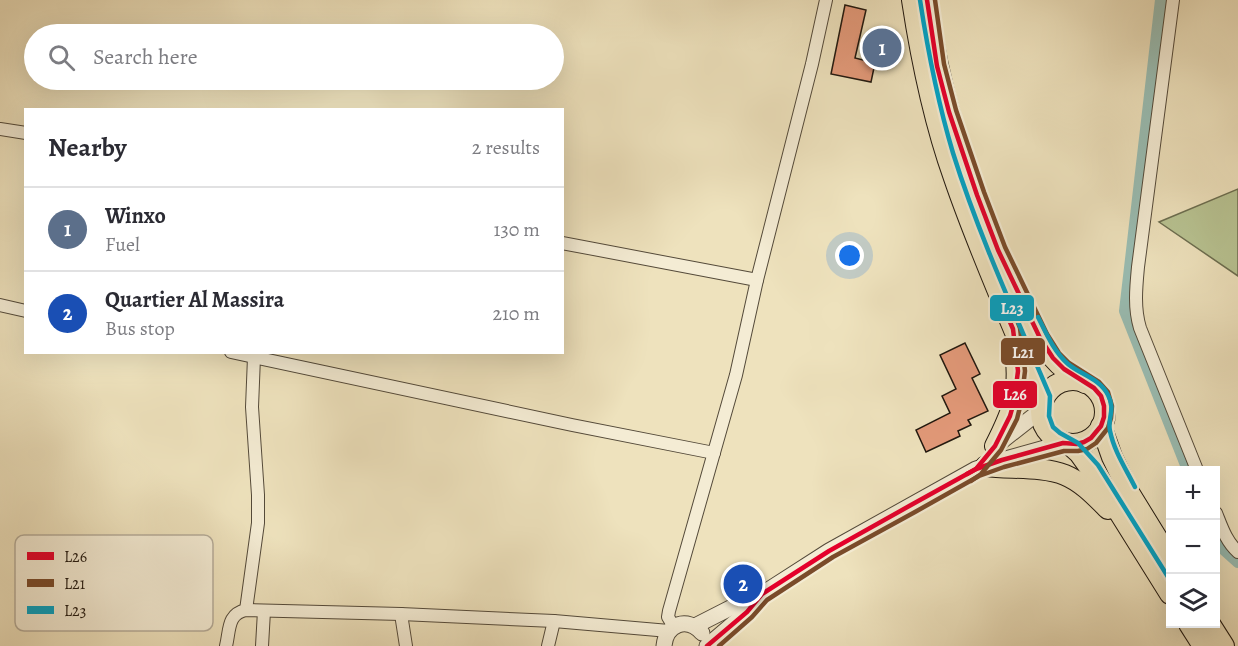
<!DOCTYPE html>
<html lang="en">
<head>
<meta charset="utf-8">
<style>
	body { margin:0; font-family:Alegreya,serif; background:#f2f2f3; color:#2b2b33 }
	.controls { position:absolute; right:18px; bottom:18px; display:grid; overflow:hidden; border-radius:0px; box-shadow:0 6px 24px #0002 }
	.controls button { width:54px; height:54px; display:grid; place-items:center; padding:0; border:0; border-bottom:2px solid #e1e1e2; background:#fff; color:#2b2b33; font:30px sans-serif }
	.you { position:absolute; left:850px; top:256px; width:21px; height:21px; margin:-15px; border:4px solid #fff; border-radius:50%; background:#1a73e8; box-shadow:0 0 0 9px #1a73e833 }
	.badge { display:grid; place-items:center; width:39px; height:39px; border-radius:50%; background:#8f2418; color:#fff; font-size:20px; font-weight:700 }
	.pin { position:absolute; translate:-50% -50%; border:3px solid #fff; box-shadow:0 2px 6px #0006 }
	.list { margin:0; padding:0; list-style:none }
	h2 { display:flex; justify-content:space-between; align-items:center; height:78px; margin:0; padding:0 24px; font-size:26px }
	h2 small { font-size:20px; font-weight:400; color:#7c7c81 }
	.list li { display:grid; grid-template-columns:39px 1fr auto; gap:18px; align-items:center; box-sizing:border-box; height:84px; padding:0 24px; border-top:2px solid #e1e1e2 }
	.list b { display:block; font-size:22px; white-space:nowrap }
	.list p { margin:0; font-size:20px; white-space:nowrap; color:#7c7c81 }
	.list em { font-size:20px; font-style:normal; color:#7c7c81 }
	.icon { flex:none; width:33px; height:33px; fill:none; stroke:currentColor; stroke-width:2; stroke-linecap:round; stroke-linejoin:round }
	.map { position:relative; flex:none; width:1238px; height:646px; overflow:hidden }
	.search { position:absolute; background:#fff; box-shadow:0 6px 24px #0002; left:24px; top:24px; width:540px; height:66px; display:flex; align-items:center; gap:15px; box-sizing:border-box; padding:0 21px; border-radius:33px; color:#7c7c81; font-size:22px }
	.panel { position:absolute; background:#fff; box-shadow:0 6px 24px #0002; left:24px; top:108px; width:540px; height:246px; border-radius:0px }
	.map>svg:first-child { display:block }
	.green { fill:#b8c392; stroke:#6c6e50; stroke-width:1.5 }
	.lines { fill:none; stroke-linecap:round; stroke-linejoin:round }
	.canal { stroke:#99bdb3; stroke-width:12 }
	.building { fill:#e49a7a; stroke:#21180f; stroke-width:1.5 }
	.minor-casing { stroke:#544a3a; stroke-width:14 }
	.tertiary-casing { stroke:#544a3a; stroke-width:17 }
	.trunk-casing { stroke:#21180f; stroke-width:22 }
	.minor { stroke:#f4ecd4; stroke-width:12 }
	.tertiary { stroke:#f4ecd4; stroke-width:15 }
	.trunk { stroke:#eee2bd; stroke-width:20 }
	.bus-1-casing { stroke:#f4ecd4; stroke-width:9 }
	.bus-2-casing { stroke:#f4ecd4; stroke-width:9 }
	.bus-3-casing { stroke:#f4ecd4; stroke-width:9 }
	.bus-1 { stroke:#e4002b; stroke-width:4.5 }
	.bus-2 { stroke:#7a4b2a; stroke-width:4.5 }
	.bus-3 { stroke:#02a2c4; stroke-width:4.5 }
	.key { fill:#f4ecd4; stroke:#b5ac99; stroke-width:1.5 }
	.key-label { font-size:16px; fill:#21180f }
	.line-badge { stroke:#f4ecd4; stroke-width:2 }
	.badge-label { font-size:16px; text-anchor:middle; font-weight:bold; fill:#fff }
</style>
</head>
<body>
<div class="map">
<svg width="1238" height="646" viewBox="0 0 1238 646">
	<rect width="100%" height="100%" fill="#eee2bd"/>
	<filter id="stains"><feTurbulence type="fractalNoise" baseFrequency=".00333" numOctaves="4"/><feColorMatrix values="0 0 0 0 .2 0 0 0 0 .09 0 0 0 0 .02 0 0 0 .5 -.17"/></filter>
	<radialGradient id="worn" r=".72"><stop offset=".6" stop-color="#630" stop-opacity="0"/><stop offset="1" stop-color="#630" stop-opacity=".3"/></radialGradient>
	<polygon class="green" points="1238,189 1238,276 1159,222"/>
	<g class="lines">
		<g class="canal">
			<polyline points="1161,0 1125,311 1188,470"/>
			<polyline points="1216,538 1218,544 1238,562"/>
		</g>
	</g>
	<g class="building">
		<polygon points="845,5 866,10 855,58 875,63 871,82 831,74"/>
		<polygon points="965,343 980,374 972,378 988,411 968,420 971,425 958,431 960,436 926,452 916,430 950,413 942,396 956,389 940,355"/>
	</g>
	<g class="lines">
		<defs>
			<g id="minor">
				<path d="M1173,0l-35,267c-2,21 -4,41 2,61l57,142"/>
				<polyline points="0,129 26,133"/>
				<polyline points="562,243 757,280"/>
				<polyline points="0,305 26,311"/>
				<polyline points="231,352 254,357"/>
				<path d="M1216,513c6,15 10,28 22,39"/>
				<polyline points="246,610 258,523 258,495 252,407 254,357 572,425 714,453"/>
				<polyline points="401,614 406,646"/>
				<polyline points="674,627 668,617 669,611 736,375 757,280 812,64 826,0"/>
				<path d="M226,646c4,-16 1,-32 20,-36l155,4 153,7 115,10"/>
				<polyline points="262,646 264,611"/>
				<polyline points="548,646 554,621"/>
			</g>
			<g id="tertiary">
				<polyline points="998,444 1040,411"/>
				<polyline points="695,626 742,602 762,594 829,551 976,469 1002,460 1063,443"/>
				<path d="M664,646c2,-22 23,-30 38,-13"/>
				<polyline points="707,646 747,612 762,594"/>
			</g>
			<g id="trunk">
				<path d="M912,0c9,59 22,122 42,178 26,76 59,148 89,221"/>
				<path d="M927,0c12,99 45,196 87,286 12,24 22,52 39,72 9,11 21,18 32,25"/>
				<circle cx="1073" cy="412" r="32"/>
				<polyline points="1101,426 1112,457 1130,494 1170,559"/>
				<polyline points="1069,444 1079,453 1102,485 1170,594"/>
				<path d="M995,446c20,-39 25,-55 20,-99"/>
				<path d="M986,466c24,3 57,0 79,9 17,7 30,21 43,34"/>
				<polyline points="1189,624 1203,646"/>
				<polyline points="1210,624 1224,646"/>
			</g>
		</defs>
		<use href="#minor" class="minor-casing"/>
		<use href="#tertiary" class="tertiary-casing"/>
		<use href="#trunk" class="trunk-casing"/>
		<use href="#minor" class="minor"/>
		<use href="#tertiary" class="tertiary"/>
		<use href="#trunk" class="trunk"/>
		<defs>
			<g id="bus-1">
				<polyline points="967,474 976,469 995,446 1010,416 1014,402 1018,371 1013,329 1001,301"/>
				<polyline points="707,646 747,612 762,594 829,551 911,505 976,469 1002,460 1063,443 1077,444 1084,442 1091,438 1101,426 1104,417 1104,406 1101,396 1094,388 1064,369 1053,358 1040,338 998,250 977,195 949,112 937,66 927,0"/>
			</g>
			<g id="bus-2">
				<polyline points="971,481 981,474 1001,450 1017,419 1021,403 1025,371 1020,328 1008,298"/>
				<polyline points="719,646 752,617 767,600 833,557 915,512 979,476 1004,467 1064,451 1078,451 1087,449 1096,443 1108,428 1111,418 1112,406 1108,392 1099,382 1069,363 1059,353 1047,334 1005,247 984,192 956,110 944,64 935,0"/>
			</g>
			<g id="bus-3">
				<path d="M920,0c8,52 18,103 33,153 26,83 63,163 97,243l-1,20 4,11 7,6 18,10 20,22 72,115"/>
				<path d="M1038,317c8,16 16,35 30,47 13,11 31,14 40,31 8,15 -1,23 2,36 4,20 16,38 25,56"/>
			</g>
		</defs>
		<use href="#bus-1" class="bus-1-casing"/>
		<use href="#bus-2" class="bus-2-casing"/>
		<use href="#bus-3" class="bus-3-casing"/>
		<use href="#bus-1" class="bus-1"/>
		<use href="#bus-2" class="bus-2"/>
		<use href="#bus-3" class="bus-3"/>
	</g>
	<rect x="15" y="535" width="198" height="96" rx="9" class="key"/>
	<rect x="27" y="552" width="27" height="8" fill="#e4002b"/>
	<rect x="27" y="579" width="27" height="8" fill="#7a4b2a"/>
	<rect x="27" y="606" width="27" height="8" fill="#02a2c4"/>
	<g class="key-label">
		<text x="64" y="562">L26</text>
		<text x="64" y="589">L21</text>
		<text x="64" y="616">L23</text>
	</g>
	<g class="line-badge">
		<rect x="989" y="294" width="46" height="28" rx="6" fill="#02a2c4"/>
		<rect x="1000" y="337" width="46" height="29" rx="6" fill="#7a4b2a"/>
		<rect x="992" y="380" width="46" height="29" rx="6" fill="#e4002b"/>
	</g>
	<g class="badge-label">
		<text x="1012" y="314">L23</text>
		<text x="1023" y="358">L21</text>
		<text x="1015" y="400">L26</text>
	</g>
	<rect width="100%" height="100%" filter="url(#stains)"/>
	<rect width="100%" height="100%" fill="url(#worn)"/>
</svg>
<div class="controls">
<button>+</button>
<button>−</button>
<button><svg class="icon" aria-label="layers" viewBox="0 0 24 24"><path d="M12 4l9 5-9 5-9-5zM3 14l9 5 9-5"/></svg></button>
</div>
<div class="you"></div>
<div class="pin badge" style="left:882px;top:48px;background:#5c6f8a">1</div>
<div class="pin badge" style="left:743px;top:584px;background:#1a4fb4">2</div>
<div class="search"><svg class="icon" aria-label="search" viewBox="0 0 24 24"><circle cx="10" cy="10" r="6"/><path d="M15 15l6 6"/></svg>Search here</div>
<section class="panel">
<h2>Nearby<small>2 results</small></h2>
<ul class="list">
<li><span class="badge" style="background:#5c6f8a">1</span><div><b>Winxo</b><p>Fuel</p></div><em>130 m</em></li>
<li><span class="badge" style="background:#1a4fb4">2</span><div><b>Quartier Al Massira</b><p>Bus stop</p></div><em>210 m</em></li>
</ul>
</section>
</div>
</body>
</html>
